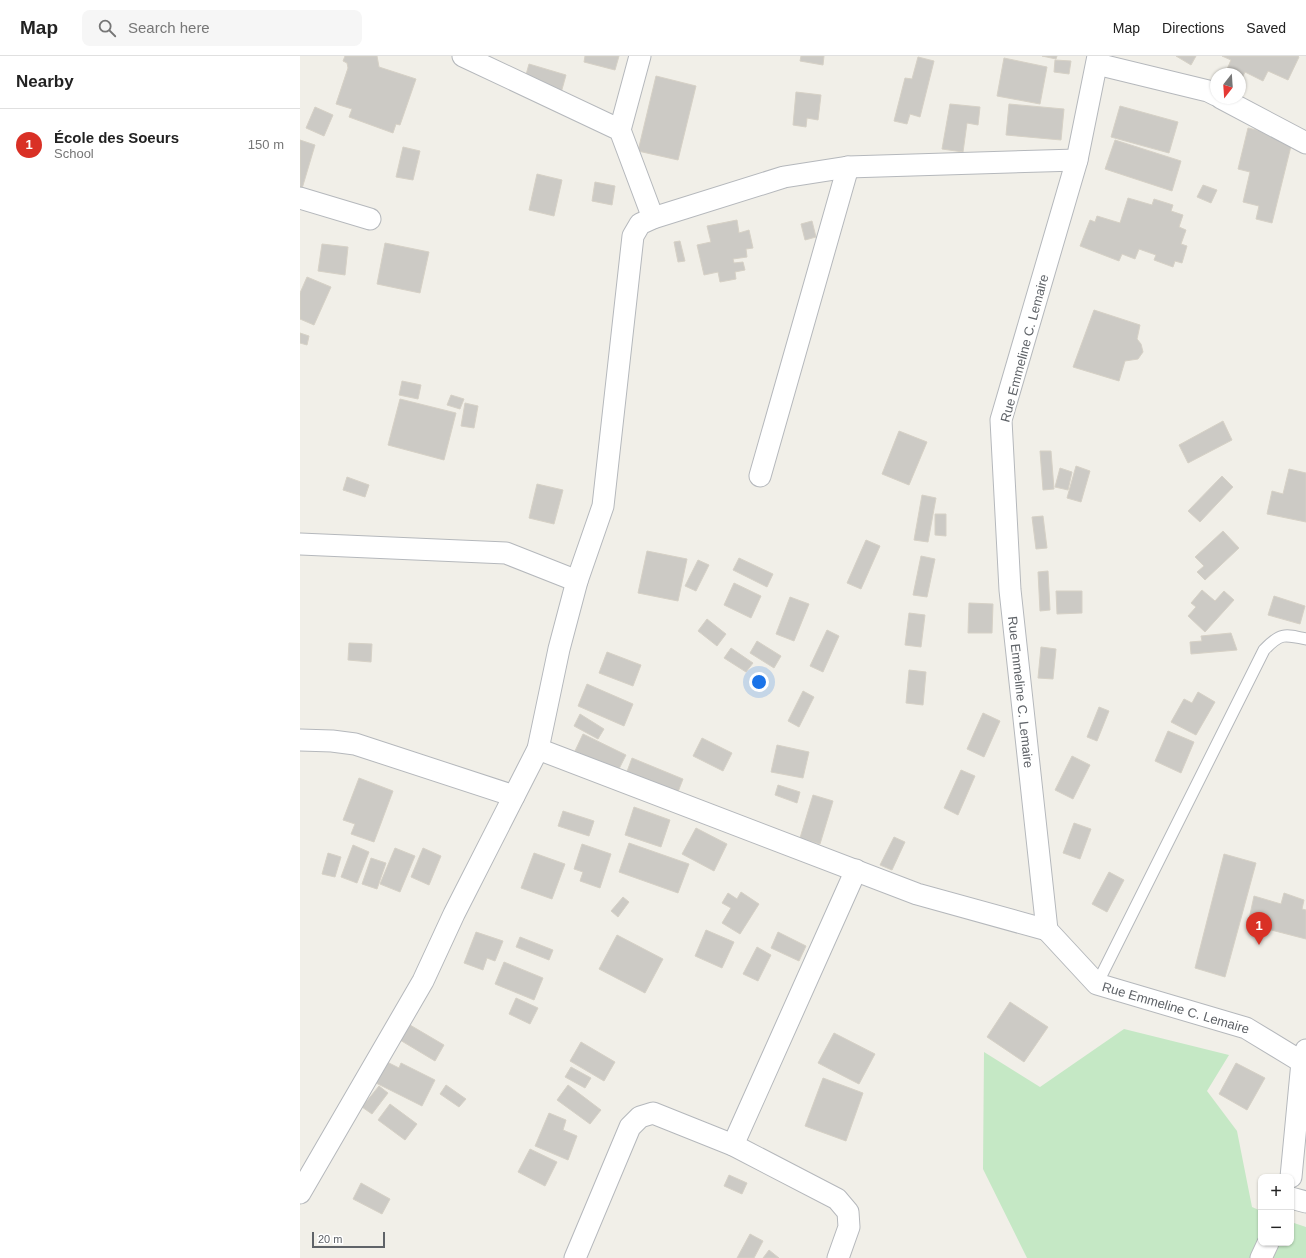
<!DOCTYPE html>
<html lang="en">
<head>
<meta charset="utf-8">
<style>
	body { margin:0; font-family:Helvetica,sans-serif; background:#f6f6f6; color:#222 }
	.controls { position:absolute; right:12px; bottom:12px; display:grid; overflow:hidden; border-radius:8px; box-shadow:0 1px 3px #0004 }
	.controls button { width:36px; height:36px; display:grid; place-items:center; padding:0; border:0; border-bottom:1px solid #e0e0e0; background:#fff; color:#222; font:20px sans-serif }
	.compass { position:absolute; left:910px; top:12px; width:36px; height:36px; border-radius:50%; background:#fff; box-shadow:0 1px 3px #0004; rotate:197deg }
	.scale { position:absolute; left:12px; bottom:10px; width:73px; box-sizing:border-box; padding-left:4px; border:2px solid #5f6368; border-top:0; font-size:11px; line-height:14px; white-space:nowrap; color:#5f6368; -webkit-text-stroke:3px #fff; paint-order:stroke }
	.you { position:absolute; left:459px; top:626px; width:14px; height:14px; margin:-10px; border:3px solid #fff; border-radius:50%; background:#1a73e8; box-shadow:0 0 0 6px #1a73e833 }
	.badge { display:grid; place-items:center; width:26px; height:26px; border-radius:50%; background:#d93025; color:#fff; font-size:13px; font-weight:700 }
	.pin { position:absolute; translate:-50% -33px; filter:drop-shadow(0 1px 2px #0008) }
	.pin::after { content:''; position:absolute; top:21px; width:14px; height:12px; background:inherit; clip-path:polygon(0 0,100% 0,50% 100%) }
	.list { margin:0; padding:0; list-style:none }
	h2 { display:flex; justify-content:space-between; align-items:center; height:52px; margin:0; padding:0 16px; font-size:17px }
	h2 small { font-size:13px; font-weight:400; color:#767676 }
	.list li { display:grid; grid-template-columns:26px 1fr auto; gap:12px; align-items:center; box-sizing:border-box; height:72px; padding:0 16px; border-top:1px solid #e0e0e0 }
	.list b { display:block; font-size:15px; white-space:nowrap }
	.list p { margin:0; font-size:13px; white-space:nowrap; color:#767676 }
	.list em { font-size:13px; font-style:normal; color:#767676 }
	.icon { flex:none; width:22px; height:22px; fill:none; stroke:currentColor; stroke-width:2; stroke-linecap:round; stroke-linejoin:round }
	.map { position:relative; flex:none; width:1006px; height:1202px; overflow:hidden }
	header { display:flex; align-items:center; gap:24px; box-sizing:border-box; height:56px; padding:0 20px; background:#fff; border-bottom:1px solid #e0e0e0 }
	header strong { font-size:19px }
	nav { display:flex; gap:22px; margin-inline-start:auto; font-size:14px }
	.search { width:280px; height:36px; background:#f6f6f6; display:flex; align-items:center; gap:10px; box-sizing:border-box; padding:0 14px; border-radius:8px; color:#767676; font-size:15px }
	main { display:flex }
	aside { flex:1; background:#fff }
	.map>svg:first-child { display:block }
	.green { fill:#c5e8c5 }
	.building { fill:#cccac5; stroke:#d6d1c6 }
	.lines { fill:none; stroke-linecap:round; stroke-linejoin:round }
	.lane-casing { stroke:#b5b8bc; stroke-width:13 }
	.street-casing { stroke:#b5b8bc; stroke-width:23 }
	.lane { stroke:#fff; stroke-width:11 }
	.street { stroke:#fff; stroke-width:21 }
	.labels { text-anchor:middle; stroke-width:4; stroke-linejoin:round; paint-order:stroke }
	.street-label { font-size:13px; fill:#5f6368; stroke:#fff }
</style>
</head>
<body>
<header>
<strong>Map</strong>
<div class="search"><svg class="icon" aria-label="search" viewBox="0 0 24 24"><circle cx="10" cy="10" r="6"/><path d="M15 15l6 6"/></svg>Search here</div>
<nav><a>Map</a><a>Directions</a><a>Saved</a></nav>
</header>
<main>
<aside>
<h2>Nearby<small></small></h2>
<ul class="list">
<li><span class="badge">1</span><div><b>École des Soeurs</b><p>School</p></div><em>150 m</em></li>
</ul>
</aside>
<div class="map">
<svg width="1006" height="1202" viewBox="0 0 1006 1202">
	<rect width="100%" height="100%" fill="#f1efe8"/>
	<polygon class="green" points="824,973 929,999 907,1035 937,1075 952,1151 961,1155 961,1187 991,1187 991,1166 1006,1171 1006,1202 727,1202 683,1113 684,996 740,1031"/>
	<g class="building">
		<polygon points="45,0 77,0 79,11 116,23 100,69 96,68 93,77 49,61 52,53 36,48 48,12 47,7 43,5"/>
		<polygon points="285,0 319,0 315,14 284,6"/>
		<polygon points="501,0 524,0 523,9 500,5"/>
		<polygon points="742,0 757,0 756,3"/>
		<polygon points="876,0 896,0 891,9"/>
		<polygon points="922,0 998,0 999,1 988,24 968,15 963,25 945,16 940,26 940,18 925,18 931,4"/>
		<polygon points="618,1 634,5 620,61 610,58 607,68 594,65 605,22 612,23"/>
		<polygon points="704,2 747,11 740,48 697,40"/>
		<polygon points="755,4 771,5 769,18 754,16"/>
		<polygon points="229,8 266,19 261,37 224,26"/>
		<polygon points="356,20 396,30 378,104 338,95"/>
		<polygon points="496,36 521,39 518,64 507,62 506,71 493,69"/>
		<polygon points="650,48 680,51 678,69 667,67 663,96 642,93"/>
		<polygon points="709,48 764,53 761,84 706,79"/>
		<polygon points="820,50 878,66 869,97 811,81"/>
		<polygon points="15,51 33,59 24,80 6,72"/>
		<polygon points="948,72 993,82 972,167 956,163 959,150 943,146 950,116 938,113"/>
		<polygon points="0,84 15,89 1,136 0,135"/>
		<polygon points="815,84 881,105 872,135 805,113"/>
		<polygon points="103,91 120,95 113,124 96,121"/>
		<polygon points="237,118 262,124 254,160 229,154"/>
		<polygon points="295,126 315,130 312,149 292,145"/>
		<polygon points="903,129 917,134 911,147 897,141"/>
		<polygon points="828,142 852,149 854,143 873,149 871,155 883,159 879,171 886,174 881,188 887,190 882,207 875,205 873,211 854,204 856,199 839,193 835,203 822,198 819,205 780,190 790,164 795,166 797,160 820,167"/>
		<polygon points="437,164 439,177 449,174 453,192 446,193 447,201 433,203 434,207 443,206 445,214 435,216 436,223 420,226 418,216 404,219 397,189 411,186 407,170"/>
		<polygon points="512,165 516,181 505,184 501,168"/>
		<polygon points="380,185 385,205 378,206 374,186"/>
		<polygon points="85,187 129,196 120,237 77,228"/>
		<polygon points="22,188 48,191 45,219 18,215"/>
		<polygon points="7,221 31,231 14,269 0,263 0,237"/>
		<polygon points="794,254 840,269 837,283 841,288 843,296 838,303 825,305 819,325 773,311"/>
		<polygon points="0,277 9,280 7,289 0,287"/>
		<polygon points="102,325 121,329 118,343 99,339"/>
		<polygon points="151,339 164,343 160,353 147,349"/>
		<polygon points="100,343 156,357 144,404 88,389"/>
		<polygon points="165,347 178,350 174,372 161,370"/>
		<polygon points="923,365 932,384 888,407 879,389"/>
		<polygon points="599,375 627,386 609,429 582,418"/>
		<polygon points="740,395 751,395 754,433 743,434"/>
		<polygon points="776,410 790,415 781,446 767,442"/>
		<polygon points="760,412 772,416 768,434 755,431"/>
		<polygon points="989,413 1006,417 1006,466 967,458 972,435 983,438"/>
		<polygon points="922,420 933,431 900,466 888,455"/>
		<polygon points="47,421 69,429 65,441 43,434"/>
		<polygon points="237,428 263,434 254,468 229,462"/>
		<polygon points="622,439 636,442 628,486 614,484"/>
		<polygon points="635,458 646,458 646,480 635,479"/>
		<polygon points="743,460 747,492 736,493 732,461"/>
		<polygon points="923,475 939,492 905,524 897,516 904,510 895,501"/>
		<polygon points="566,484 580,490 561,533 547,527"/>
		<polygon points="347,495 387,503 378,545 338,537"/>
		<polygon points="621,500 635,503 627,541 613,539"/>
		<polygon points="439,502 473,518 467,531 433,514"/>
		<polygon points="398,504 409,509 396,535 385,530"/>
		<polygon points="748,515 750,554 740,555 738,516"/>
		<polygon points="434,527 461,540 451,562 424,549"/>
		<polygon points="902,534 915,545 924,535 934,544 905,576 888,560 896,551 891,547"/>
		<polygon points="756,535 782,535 782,557 757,558"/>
		<polygon points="974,540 1005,550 1000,568 968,559"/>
		<polygon points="490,541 509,548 494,585 476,578"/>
		<polygon points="669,547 693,548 692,577 668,577"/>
		<polygon points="609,557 625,559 621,591 605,589"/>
		<polygon points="407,563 426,578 417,590 398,575"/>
		<polygon points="527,574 539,580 523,616 510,610"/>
		<polygon points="931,577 937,594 891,598 890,586 902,585 901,580"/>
		<polygon points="457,585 481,600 474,612 450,597"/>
		<polygon points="49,587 72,588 71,606 48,604"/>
		<polygon points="741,591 756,593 753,623 738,622"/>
		<polygon points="431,592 453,607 446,616 424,602"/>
		<polygon points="307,596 341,609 333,630 299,617"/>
		<polygon points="609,614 626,616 623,649 606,647"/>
		<polygon points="287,628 333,648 324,670 278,650"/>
		<polygon points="503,635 514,641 499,671 488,665"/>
		<polygon points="898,636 915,646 896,679 871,666 884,643 892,647"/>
		<polygon points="799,651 809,655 797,685 787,681"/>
		<polygon points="683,657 700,665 684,701 667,693"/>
		<polygon points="280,658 304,673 298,683 274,670"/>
		<polygon points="868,675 894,686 881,717 855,705"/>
		<polygon points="283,678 326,699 318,715 275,695"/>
		<polygon points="402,682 432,697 423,715 393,700"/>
		<polygon points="477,689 509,696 503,722 471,716"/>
		<polygon points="772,700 790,709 773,743 755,734"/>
		<polygon points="332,702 383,723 376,741 325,721"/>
		<polygon points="661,714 675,720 658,759 644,752"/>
		<polygon points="59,722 93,735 74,786 51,778 55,768 43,764"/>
		<polygon points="478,729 500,736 497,747 475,739"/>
		<polygon points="513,739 533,745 520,788 500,782"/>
		<polygon points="334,751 370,764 361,791 325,779"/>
		<polygon points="263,755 294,765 289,780 258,770"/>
		<polygon points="774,767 791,773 780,803 763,797"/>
		<polygon points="396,772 427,788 414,815 382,798"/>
		<polygon points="594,781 605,786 592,814 580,809"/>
		<polygon points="329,787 389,808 378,837 319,816"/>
		<polygon points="282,788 311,798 300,832 280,825 283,816 274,813"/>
		<polygon points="53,789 69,796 57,827 41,821"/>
		<polygon points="95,792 115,800 100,836 80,828"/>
		<polygon points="123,792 141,800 129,829 111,821"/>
		<polygon points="28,797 41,801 35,821 22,818"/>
		<polygon points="234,797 265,808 252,843 221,832"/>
		<polygon points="924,798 956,807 925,921 895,912"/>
		<polygon points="71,802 86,807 77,833 62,828"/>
		<polygon points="809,816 824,824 807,856 792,848"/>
		<polygon points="441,836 459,848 440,878 422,867 431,852 422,847 428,837 437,843"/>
		<polygon points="984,837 1004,844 1002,853 1006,854 1006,883 948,868 954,840 981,848"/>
		<polygon points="323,841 329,846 318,861 311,855"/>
		<polygon points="406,874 434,886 422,912 395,900"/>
		<polygon points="176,876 203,885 195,905 187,902 183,914 164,907"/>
		<polygon points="478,876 506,890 499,905 471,892"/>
		<polygon points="317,879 363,903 345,937 299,913"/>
		<polygon points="220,881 253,894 249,904 216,891"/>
		<polygon points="457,891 471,899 458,925 443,918"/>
		<polygon points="204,906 243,922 234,944 195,928"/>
		<polygon points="216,942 238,952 230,968 209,958"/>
		<polygon points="710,946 748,971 724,1006 687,981"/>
		<polygon points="110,969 144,989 135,1005 100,984"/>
		<polygon points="534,977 575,998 559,1028 518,1007"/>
		<polygon points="281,986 315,1006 304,1025 270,1005"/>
		<polygon points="83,1004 99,1012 101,1007 135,1024 122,1050 72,1025"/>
		<polygon points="936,1007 965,1022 947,1054 919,1038"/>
		<polygon points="271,1011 291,1022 285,1032 265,1021"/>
		<polygon points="523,1022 563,1037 546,1085 505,1070"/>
		<polygon points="146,1029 166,1043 159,1051 140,1038"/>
		<polygon points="268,1029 301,1054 290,1068 257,1044"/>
		<polygon points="79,1030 88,1037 72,1058 62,1051"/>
		<polygon points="90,1048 117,1068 105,1084 78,1064"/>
		<polygon points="249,1057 266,1064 263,1074 277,1080 268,1104 235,1090"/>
		<polygon points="230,1093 257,1106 245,1130 218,1116"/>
		<polygon points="429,1119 447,1127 442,1138 424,1130"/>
		<polygon points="61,1127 90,1143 82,1158 53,1143"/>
		<polygon points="450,1178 463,1185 454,1202 437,1202"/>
		<polygon points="469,1194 479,1202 463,1202"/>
	</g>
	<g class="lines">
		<defs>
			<path id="lane" d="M797,928l167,-334c16,-17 20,-16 42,-11"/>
			<g id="street">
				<polyline points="163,0 320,74 353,162"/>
				<path id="s1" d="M798,0l-21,104 -76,260 9,170 37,340 50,54 149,44 56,34"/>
				<polyline points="797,8 908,35 916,39"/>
				<polyline points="921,42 1006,87"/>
				<polyline points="320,74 340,0"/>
				<polyline points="0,142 70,163"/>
				<polyline points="460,420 548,111"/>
				<polyline points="0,488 206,497 277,525"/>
				<polyline points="0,684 32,685 55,688 214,740"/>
				<polyline points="238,693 617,838 747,874"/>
				<polyline points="433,1089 556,814"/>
				<polyline points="991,1121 1002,1006 1006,994"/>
				<polyline points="0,1137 123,925 154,858 238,693 259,593 277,525 303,450 333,180 340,168 353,162 484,121 548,111 777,104"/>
				<polyline points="991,1142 1006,1146"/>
				<polyline points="275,1202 330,1071 340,1061 353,1057 433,1089 537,1143 548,1156 549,1171 538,1202"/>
				<polyline points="961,1202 968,1187"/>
			</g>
		</defs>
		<use href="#lane" class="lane-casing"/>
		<use href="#street" class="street-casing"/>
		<use href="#lane" class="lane"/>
		<use href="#street" class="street"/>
	</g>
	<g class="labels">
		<g class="street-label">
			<text transform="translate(724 292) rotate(-75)" y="5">Rue Emmeline C. Lemaire</text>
			<text dy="5" stroke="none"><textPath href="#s1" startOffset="650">Rue Emmeline C. Lemaire</textPath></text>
			<text dy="5" stroke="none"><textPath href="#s1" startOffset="1045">Rue Emmeline C. Lemaire</textPath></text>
		</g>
	</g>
</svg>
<div class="controls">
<button>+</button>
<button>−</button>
</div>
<svg class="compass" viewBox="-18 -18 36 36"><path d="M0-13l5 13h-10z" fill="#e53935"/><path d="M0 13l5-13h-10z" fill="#767676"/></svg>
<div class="scale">20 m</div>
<div class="you"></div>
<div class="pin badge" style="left:959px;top:889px">1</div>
</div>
</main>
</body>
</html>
